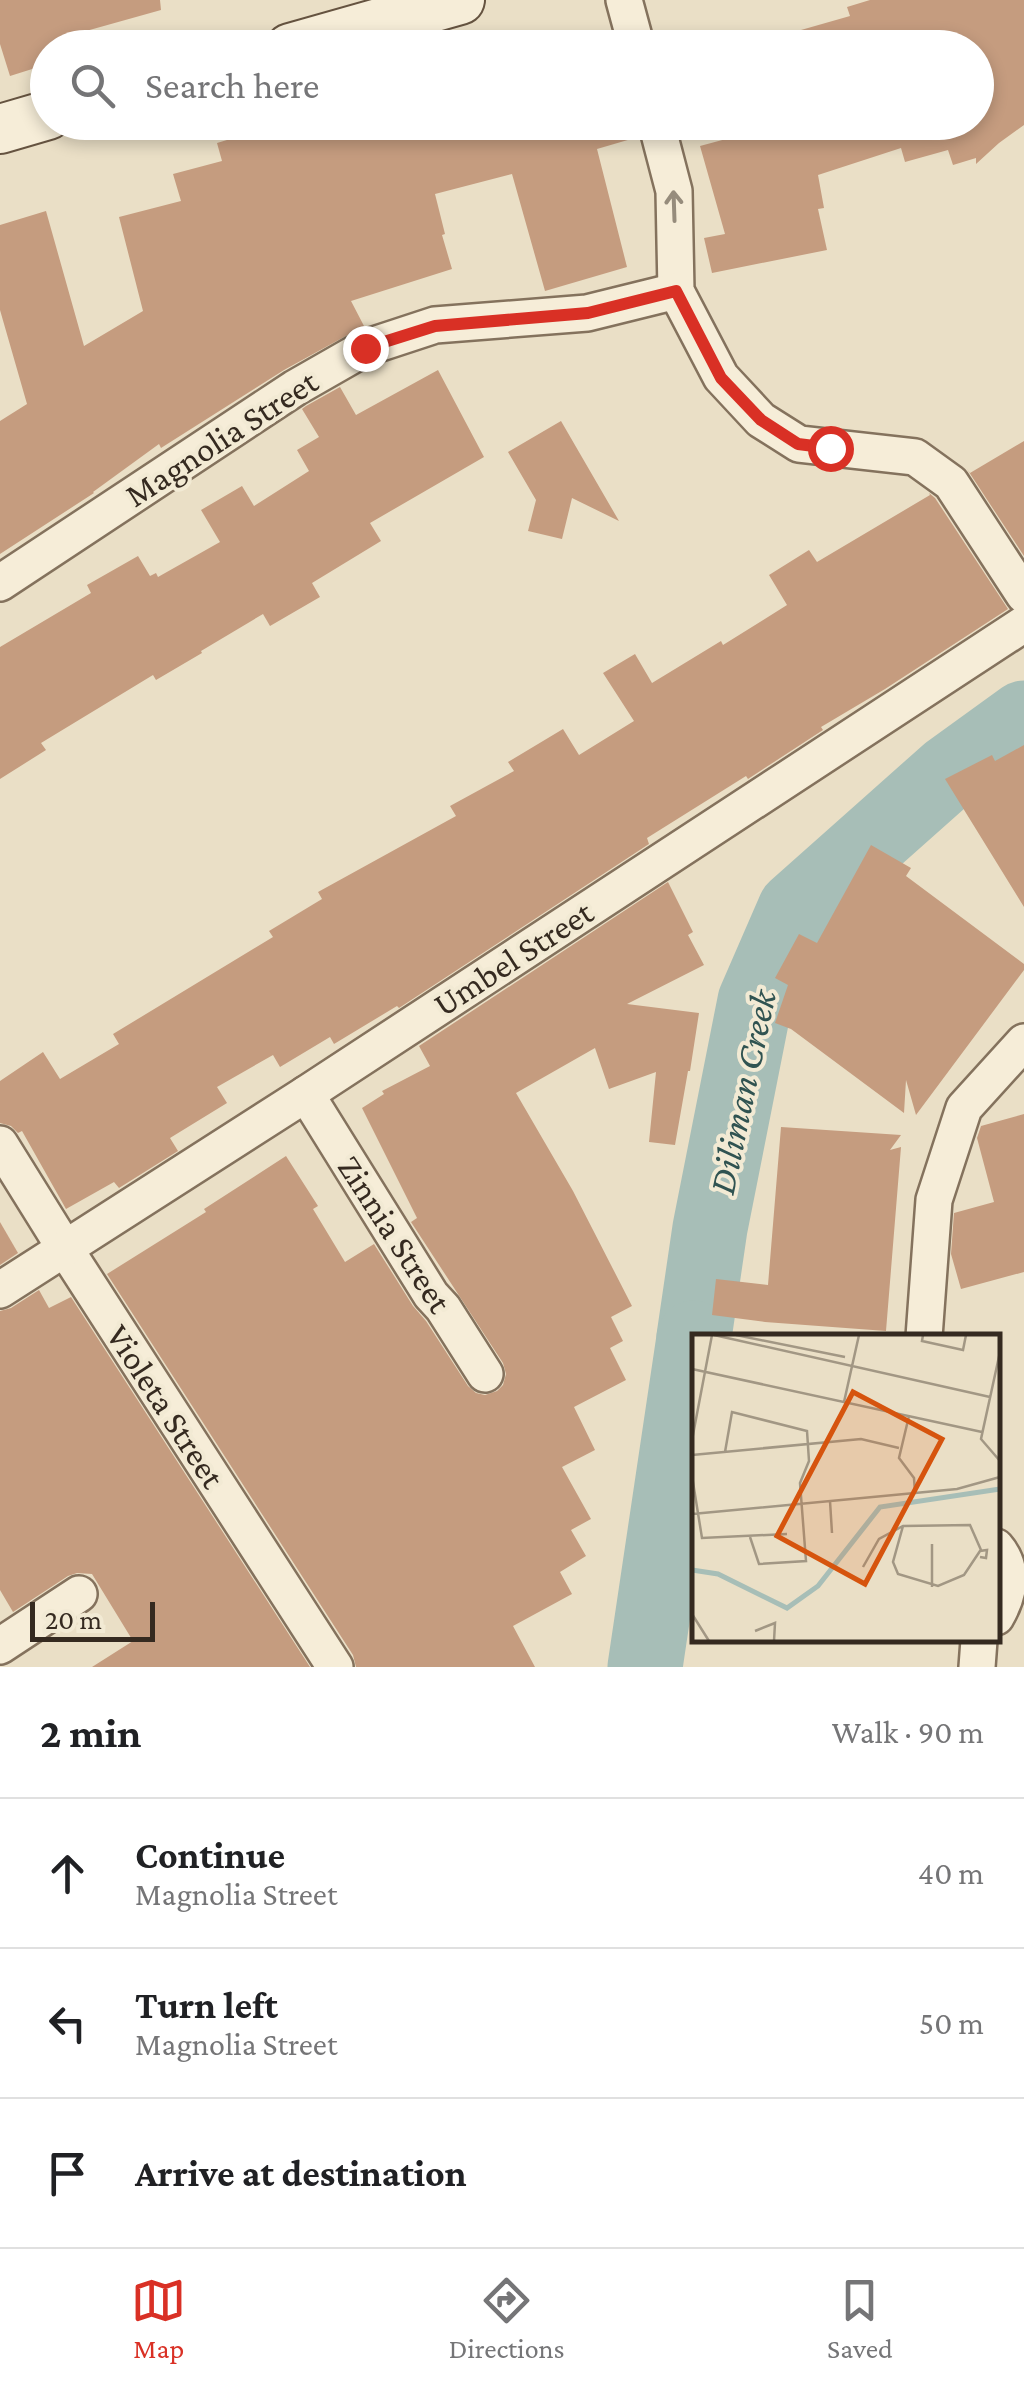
<!DOCTYPE html>
<html lang="en">
<head>
<meta charset="utf-8">
<style>
	body { margin:0; font-family:"Crimson Pro",serif; background:#f2f2f2; color:#202124 }
	.scale { position:absolute; left:30px; bottom:25px; width:125px; box-sizing:border-box; padding-left:10px; border:5px solid #352a20; border-top:0; font-size:28px; line-height:35px; white-space:nowrap; color:#352a20; -webkit-text-stroke:8px #f2ead4; paint-order:stroke }
	.stop { position:absolute; width:30px; height:30px; margin:-22px; border:8px solid #d93025; border-radius:50%; background:#fff }
	.stop.end { background:#d93025; border-color:#fff; box-shadow:0 2px 10px #0008 }
	.list { margin:0; padding:0; list-style:none }
	h2 { display:flex; justify-content:space-between; align-items:center; height:130px; margin:0; padding:0 40px; font-size:42px }
	h2 small { font-size:32px; font-weight:400; color:#757577 }
	.list li { display:grid; grid-template-columns:65px 1fr auto; gap:30px; align-items:center; box-sizing:border-box; height:150px; padding:0 40px; border-top:2px solid #e0e0e0 }
	.list b { display:block; font-size:38px; white-space:nowrap }
	.list p { margin:0; font-size:32px; white-space:nowrap; color:#757577 }
	.list em { font-size:32px; font-style:normal; color:#757577 }
	.icon { flex:none; width:55px; height:55px; fill:none; stroke:currentColor; stroke-width:2; stroke-linecap:round; stroke-linejoin:round }
	.map { position:relative; flex:none; width:1024px; height:1667px; overflow:hidden }
	.search { position:absolute; background:#fff; box-shadow:0 5px 15px #0003; left:30px; right:30px; top:30px; height:110px; display:flex; align-items:center; gap:25px; box-sizing:border-box; padding:0 35px; border-radius:55px; color:#757577; font-size:38px }
	.sheet { height:580px; background:#fff }
	nav { display:flex; justify-content:space-around; align-items:center; box-sizing:border-box; height:140px; border-top:2px solid #e0e0e0; background:#fff; font-size:28px; color:#757577 }
	nav a { display:grid; justify-items:center; gap:5px }
	nav .on { color:#d93025 }
	.map>svg:first-child { display:block }
	.lines { fill:none; stroke-linecap:round; stroke-linejoin:round }
	.river { stroke:#a7beb7; stroke-width:75 }
	.building { fill:#c59c7f }
	.street-casing { stroke:#84725d; stroke-width:40 }
	.secondary-casing { stroke:#655340; stroke-width:52 }
	.street { stroke:#f6edd8; stroke-width:35 }
	.secondary { stroke:#f6edd8; stroke-width:48 }
	.oneway { stroke:#968c7c }
	.route { stroke:#d93025; stroke-width:12 }
	.labels { text-anchor:middle; stroke-width:8; stroke-linejoin:round; paint-order:stroke }
	.street-label { font-size:35px; fill:#352a20; stroke:#f2ead4 }
	.water-label { font-size:38px; font-style:italic; fill:#305351; stroke:#f2ead4 }
	.inset-river { fill:none; stroke:#a7beb7; stroke-width:5 }
	.inset-road { fill:none; stroke:#a29784; stroke-width:2.5 }
	.view { fill:#d6540e; fill-opacity:0.15; stroke:#d6540e; stroke-width:5 }
	.inset-edge { fill:none; stroke:#352a20; stroke-width:5 }
</style>
</head>
<body>
<div class="map">
<svg width="1024" height="1667" viewBox="0 0 1024 1667">
	<rect width="100%" height="100%" fill="#eadfc6"/>
	<g class="lines">
		<g class="river">
			<polyline points="694,1337 710,1228 755,1001 795,909 948,773 1024,718"/>
			<polyline points="645,1667 694,1338"/>
		</g>
	</g>
	<g class="building">
		<polygon points="0,0 160,0 161,10 86,31 91,48 48,48 48,64 10,76 0,44"/>
		<polygon points="870,0 1024,0 1024,125 999,143 976,164 976,158 953,165 948,150 905,162 901,148 818,175 824,208 818,209 827,250 712,273 704,238 725,234 700,146 789,122 976,122 976,48 775,48 773,38 850,16 847,7"/>
		<polygon points="287,122 635,122 638,137 597,149 627,267 545,291 512,174 435,194 445,234 442,235 452,269 351,301 364,326 284,370 161,448 159,444 93,492 94,493 0,554 0,421 27,404 0,310 0,225 46,211 84,346 143,311 119,217 181,201 173,174 222,161 217,143"/>
		<polygon points="438,370 484,457 370,523 381,541 312,583 320,597 270,626 263,614 201,651 202,653 156,680 153,675 41,743 46,750 0,779 0,647 91,593 87,585 138,556 150,576 156,573 158,577 220,542 201,510 242,486 254,506 309,471 297,450 319,437 302,409 306,406 340,387 356,415"/>
		<polygon points="561,421 619,521 572,498 562,539 528,531 536,500 508,452"/>
		<polygon points="1024,441 1024,556 967,469 970,473"/>
		<polygon points="929,493 935,498 1008,609 885,689 821,727 823,730 748,779 746,776 647,838 649,844 399,1008 397,1006 334,1044 330,1037 280,1067 273,1055 217,1087 227,1103 170,1138 178,1151 119,1188 114,1182 66,1209 22,1131 18,1133 11,1126 0,1123 0,1081 43,1052 60,1079 119,1044 113,1034 273,937 269,931 322,899 318,892 456,816 450,806 514,771 508,762 563,729 579,755 634,721 603,673 635,654 652,683 721,641 723,645 787,605 769,575 809,550 817,562 930,495"/>
		<polygon points="1024,745 1024,907 945,779 992,755 995,761"/>
		<polygon points="871,845 911,868 906,876 1024,964 1024,970 916,1115 906,1080 904,1113 791,1029 775,1023 788,985 775,978 799,934 817,943"/>
		<polygon points="668,882 693,932 688,935 704,965 627,1004 699,1013 690,1071 688,1071 675,1145 649,1142 656,1072 609,1089 595,1048 516,1093 573,1191 632,1306 611,1317 623,1341 610,1348 626,1380 574,1407 595,1450 562,1467 591,1519 571,1530 586,1556 560,1572 572,1594 513,1626 535,1667 356,1667 353,1655 107,1274 206,1212 204,1209 286,1156 318,1206 313,1209 345,1262 374,1244 413,1306 426,1321 468,1386 476,1393 485,1395 497,1391 503,1385 506,1374 503,1363 411,1222 417,1218 362,1108 384,1094 382,1091 430,1066 419,1046"/>
		<polygon points="1024,1114 1024,1272 961,1289 951,1254 954,1213 994,1202 977,1138 981,1126"/>
		<polygon points="781,1127 901,1135 890,1150 901,1147 886,1331 765,1322 712,1315 716,1279 768,1285"/>
		<polygon points="0,1222 18,1253 0,1265"/>
		<polygon points="39,1290 49,1308 71,1297 310,1667 92,1667 133,1641 92,1574 77,1573 68,1576 13,1612 0,1590 0,1311 11,1308"/>
	</g>
	<g class="lines">
		<defs>
			<g id="street">
				<polyline points="624,0 637,48"/>
				<polyline points="656,122 674,191 676,291 721,377 761,420 799,444 915,457 951,483 1024,595"/>
				<polyline points="0,583 295,388 365,348 435,325 587,313 676,291"/>
				<polyline points="306,1094 431,1295 443,1308 485,1374"/>
				<polyline points="0,1144 64,1247 335,1667"/>
				<polyline points="0,1290 306,1094 1024,624"/>
				<polyline points="924,1337 934,1200 964,1108 1024,1042"/>
				<path d="M996,1547c19,22 13,48 0,70"/>
				<polyline points="0,1646 79,1594"/>
				<polyline points="977,1667 979,1640"/>
			</g>
			<g id="secondary">
				<polyline points="290,48 460,0"/>
				<polyline points="0,129 48,115"/>
			</g>
		</defs>
		<use href="#street" class="street-casing"/>
		<use href="#secondary" class="secondary-casing"/>
		<use href="#street" class="street"/>
		<use href="#secondary" class="secondary"/>
	</g>
	<defs><path id="oneway-shaft" d="M-6 0H5M1.5-3L5.5 0L1.5 3" fill="none" stroke-width="1.6" stroke-linecap="round" stroke-linejoin="round" transform="scale(2.5)"/></defs>
	<use class="oneway" href="#oneway-shaft" transform="translate(674 206) rotate(-92)"/>
	<g class="lines">
		<polyline class="route" points="365,348 435,326 588,313 676,291 721,378 761,420 798,444 830,448"/>
	</g>
	<g class="labels">
		<g class="street-label">
			<text transform="translate(221 438) rotate(-33)" y="12">Magnolia Street</text>
			<text transform="translate(513 958) rotate(-33)" y="12">Umbel Street</text>
			<text transform="translate(395 1234) rotate(57)" y="12">Zinnia Street</text>
			<text transform="translate(166 1406) rotate(57)" y="12">Violeta Street</text>
		</g>
		<g class="water-label">
			<text transform="translate(742 1092) rotate(-78)" y="13">Diliman Creek</text>
		</g>
	</g>
	<g transform="translate(692 1334)">
		<rect width="308" height="308" fill="#eadfc6"/>
		<path class="inset-river" d="M0,236l26,4 69,34 31,-22 62,-79 120,-18"/>
		<path class="inset-road" d="M22,1l276,62M44,1l109,22M231,1l-1,6 41,9 3,-15M308,18l-19,87 19,22M0,35l290,63M152,68l15,-67M217,82l-10,42 15,20 1,15M0,106l20,-105M33,118l7,-40 75,19 2,30 -9,22 6,78 -47,3 -9,-27M0,121l169,-16 38,9M0,142l10,62 85,-4M138,167l2,32M0,180l265,-25 43,-12M211,192l-10,36 5,12 40,12 26,-11 16,-24 7,-1 -1,8 -6,-1M240,210v43M171,233l16,-28 24,-13 67,-1 11,25M0,280l17,27M63,297l20,-8 -1,18"/>
		<path class="view" d="M161,58l89,47 -77,145 -88,-48z"/>
		<rect width="308" height="308" class="inset-edge"/>
	</g>
</svg>
<div class="scale">20 m</div>
<div class="stop" style="left:830px;top:448px"></div>
<div class="stop end" style="left:365px;top:348px"></div>
<div class="search"><svg class="icon" aria-label="search" viewBox="0 0 24 24"><circle cx="10" cy="10" r="6"/><path d="M15 15l6 6"/></svg>Search here</div>
</div>
<section class="sheet">
<h2>2 min<small>Walk · 90 m</small></h2>
<ul class="list">
<li><svg class="icon" aria-label="ahead" viewBox="0 0 24 24"><path d="M12 20V5M6 11l6-6 6 6"/></svg><div><b>Continue</b><p>Magnolia Street</p></div><em>40 m</em></li>
<li><svg class="icon" aria-label="left" viewBox="0 0 24 24"><path d="M17 20v-9H6M10 6l-5 5 5 5"/></svg><div><b>Turn left</b><p>Magnolia Street</p></div><em>50 m</em></li>
<li><svg class="icon" aria-label="arrive" viewBox="0 0 24 24"><path d="M6 21V4h12l-3 4 3 4H6"/></svg><div><b>Arrive at destination</b></div></li>
</ul>
</section>
<nav>
<a class="on"><svg class="icon" aria-label="map" viewBox="0 0 24 24"><path d="M3 6l6-2 6 2 6-2v14l-6 2-6-2-6 2zM9 4v14M15 6v14"/></svg>Map</a>
<a><svg class="icon" aria-label="directions" viewBox="0 0 24 24"><path d="M12 3l9 9-9 9-9-9zM9 14v-3h6M13 9l2 2-2 2"/></svg>Directions</a>
<a><svg class="icon" aria-label="saved" viewBox="0 0 24 24"><path d="M7 4h10v16l-5-4-5 4z"/></svg>Saved</a>
</nav>
</body>
</html>
